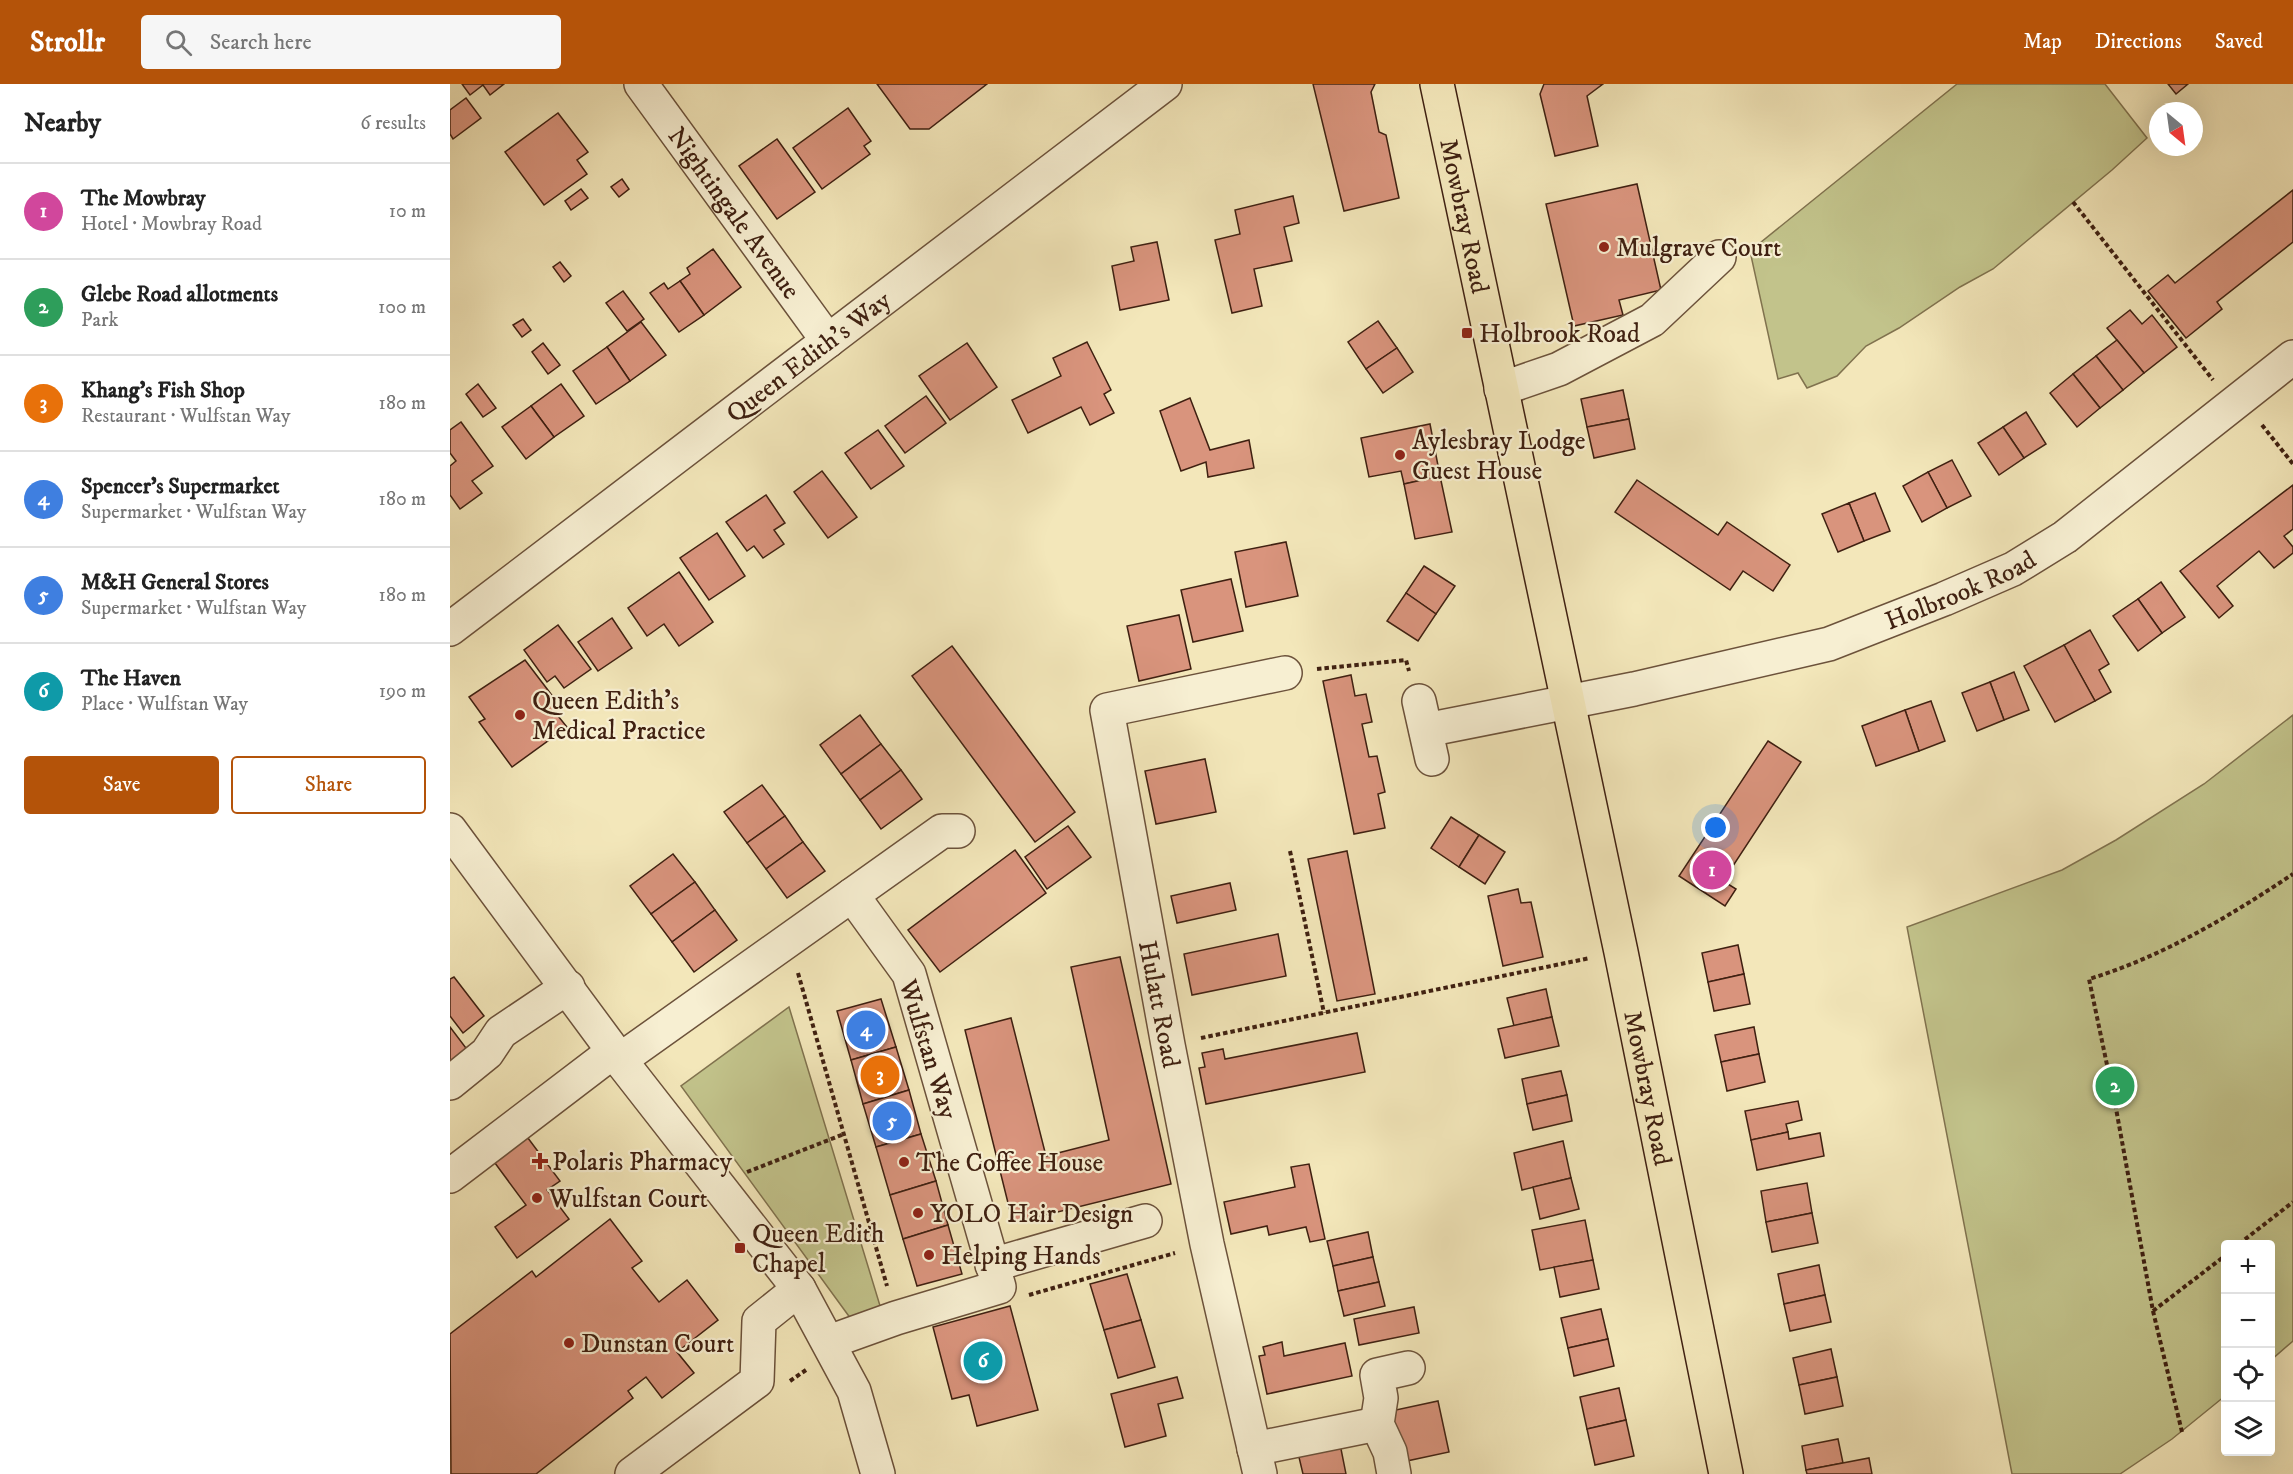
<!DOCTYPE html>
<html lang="en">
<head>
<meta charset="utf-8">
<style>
	body { margin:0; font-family:"IM FELL DW Pica",serif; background:#f6f6f6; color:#222 }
	.controls { position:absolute; right:18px; bottom:18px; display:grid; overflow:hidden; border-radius:6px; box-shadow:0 6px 24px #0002 }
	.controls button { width:54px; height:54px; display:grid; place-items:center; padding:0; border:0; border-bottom:2px solid #e0e0e0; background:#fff; color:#222; font:30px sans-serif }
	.compass { position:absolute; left:1699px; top:18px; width:54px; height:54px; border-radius:50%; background:#fff; box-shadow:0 6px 24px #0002; rotate:151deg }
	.you { position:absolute; left:1266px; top:744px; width:21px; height:21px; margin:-15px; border:4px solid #fff; border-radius:50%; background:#1a73e8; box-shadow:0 0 0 9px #1a73e833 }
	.badge { display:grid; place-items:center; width:39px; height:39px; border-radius:50%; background:#b45309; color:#fff; font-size:20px; font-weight:700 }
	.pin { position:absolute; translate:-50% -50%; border:3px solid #fff; box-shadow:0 2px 6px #0006 }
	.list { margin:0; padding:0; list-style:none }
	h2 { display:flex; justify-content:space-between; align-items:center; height:78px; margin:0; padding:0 24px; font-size:26px }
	h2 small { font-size:20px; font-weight:400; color:#767676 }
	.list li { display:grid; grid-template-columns:39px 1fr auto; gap:18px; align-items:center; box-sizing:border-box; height:96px; padding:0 24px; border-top:2px solid #e0e0e0 }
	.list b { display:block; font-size:22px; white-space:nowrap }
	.list p { margin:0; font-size:20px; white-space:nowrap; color:#767676 }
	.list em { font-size:20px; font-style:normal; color:#767676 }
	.actions { display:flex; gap:12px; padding:18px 24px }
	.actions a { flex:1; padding:14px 0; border:2px solid #b45309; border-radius:6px; text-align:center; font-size:21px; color:#b45309 }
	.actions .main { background:#b45309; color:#fff }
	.icon { flex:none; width:33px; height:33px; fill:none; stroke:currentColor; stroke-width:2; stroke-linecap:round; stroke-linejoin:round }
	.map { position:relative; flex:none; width:1843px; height:1390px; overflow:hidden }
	header { display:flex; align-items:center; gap:36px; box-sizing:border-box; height:84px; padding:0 30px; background:#b45309; color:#fff }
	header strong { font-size:28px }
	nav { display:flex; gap:33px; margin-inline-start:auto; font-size:21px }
	.search { width:420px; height:54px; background:#f6f6f6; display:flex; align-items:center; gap:15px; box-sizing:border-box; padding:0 21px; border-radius:6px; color:#767676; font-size:22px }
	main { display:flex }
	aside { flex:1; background:#fff }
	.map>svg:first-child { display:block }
	.green { fill:#c2c38b; stroke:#80724e; stroke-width:1.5 }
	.building { fill:#d9947d; stroke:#3f2011; stroke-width:1.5 }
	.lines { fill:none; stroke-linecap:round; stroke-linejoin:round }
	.minor-casing { stroke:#6c523b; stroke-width:36 }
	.major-casing { stroke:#3f2011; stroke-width:36 }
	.path { stroke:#3f2011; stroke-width:4; stroke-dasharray:4.5 3; stroke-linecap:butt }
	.minor { stroke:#f7efd2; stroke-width:33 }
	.major { stroke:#f3e7ba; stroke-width:33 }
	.poi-dot { fill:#8f2418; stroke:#f7efd2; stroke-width:2 }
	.labels { text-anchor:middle; stroke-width:4.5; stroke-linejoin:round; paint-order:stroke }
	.street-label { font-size:26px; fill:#3f2011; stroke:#f7efd2 }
	.poi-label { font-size:26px; fill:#3f2011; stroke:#f7efd2; text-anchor:start }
</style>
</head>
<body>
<header>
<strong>Strollr</strong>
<div class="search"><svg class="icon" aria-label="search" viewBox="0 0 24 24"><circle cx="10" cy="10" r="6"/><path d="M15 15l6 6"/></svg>Search here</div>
<nav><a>Map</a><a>Directions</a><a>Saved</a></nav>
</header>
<main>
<aside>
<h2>Nearby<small>6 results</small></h2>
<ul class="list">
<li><span class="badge" style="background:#d1479c">1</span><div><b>The Mowbray</b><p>Hotel · Mowbray Road</p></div><em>10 m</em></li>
<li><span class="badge" style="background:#2e9e5b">2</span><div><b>Glebe Road allotments</b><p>Park</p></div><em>100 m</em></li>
<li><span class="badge" style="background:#e8710a">3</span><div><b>Khang's Fish Shop</b><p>Restaurant · Wulfstan Way</p></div><em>180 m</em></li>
<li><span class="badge" style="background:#3f7fe0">4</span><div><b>Spencer's Supermarket</b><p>Supermarket · Wulfstan Way</p></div><em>180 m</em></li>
<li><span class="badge" style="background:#3f7fe0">5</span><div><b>M&amp;H General Stores</b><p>Supermarket · Wulfstan Way</p></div><em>180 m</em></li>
<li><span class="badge" style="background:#0f9aa8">6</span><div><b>The Haven</b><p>Place · Wulfstan Way</p></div><em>190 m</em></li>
</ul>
<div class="actions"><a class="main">Save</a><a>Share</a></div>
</aside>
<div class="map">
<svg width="1843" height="1390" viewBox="0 0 1843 1390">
	<rect width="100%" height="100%" fill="#f3e7ba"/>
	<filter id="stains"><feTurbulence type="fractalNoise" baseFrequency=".00333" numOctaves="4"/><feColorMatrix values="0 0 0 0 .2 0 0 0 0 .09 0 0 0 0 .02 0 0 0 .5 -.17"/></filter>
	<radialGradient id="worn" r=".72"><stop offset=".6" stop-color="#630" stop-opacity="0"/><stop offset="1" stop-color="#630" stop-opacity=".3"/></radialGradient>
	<g class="green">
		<polygon points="1507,0 1655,0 1697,54 1662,86 1543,185 1510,203 1449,244 1416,262 1387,292 1357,304 1348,289 1328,295 1300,167"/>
		<polygon points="1843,631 1843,1257 1821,1276 1820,1160 1776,1160 1775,1312 1722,1355 1670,1390 1562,1390 1457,843 1612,786 1666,756 1754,700"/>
		<polygon points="339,923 431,1225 401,1235 231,1002"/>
	</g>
	<g class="building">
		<polygon points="12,0 54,0 40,11 33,1 20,11"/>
		<polygon points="427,0 537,0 479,45 460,45"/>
		<polygon points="863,0 925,0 921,8 929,48 936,51 949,114 894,127"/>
		<polygon points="1094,0 1153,0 1137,12 1148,62 1105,72 1090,10"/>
		<polygon points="1718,0 1738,0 1726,10"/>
		<polygon points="16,14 31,34 3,55 0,50 0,26"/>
		<polygon points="398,24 421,57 414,62 420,70 372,105 343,64"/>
		<polygon points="108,29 138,68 127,76 137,90 94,121 55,68"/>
		<polygon points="327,55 365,108 327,135 289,82"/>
		<polygon points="172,95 179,105 169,113 161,103"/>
		<polygon points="1187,100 1211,206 1169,216 1173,231 1124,242 1096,120"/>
		<polygon points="131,105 138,114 121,126 115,117"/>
		<polygon points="1843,106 1843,158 1767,218 1772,225 1736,254 1698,207 1718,191 1725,199"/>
		<polygon points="843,112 849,139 834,143 842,177 804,185 812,222 782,229 765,156 790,150 785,126"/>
		<polygon points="707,158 719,216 670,226 662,182 684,177 681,163"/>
		<polygon points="263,165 291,203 254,231 230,197 240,190 237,184"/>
		<polygon points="110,178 121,192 114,198 103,183"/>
		<polygon points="230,197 254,231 229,248 200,209 214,199 218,205"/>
		<polygon points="173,207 194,235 177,247 156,219"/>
		<polygon points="1680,226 1692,240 1702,231 1727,263 1694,289 1657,244"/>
		<polygon points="73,235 81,246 72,253 63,241"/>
		<polygon points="928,237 947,264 916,285 898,258"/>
		<polygon points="191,238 216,271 180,297 157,263"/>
		<polygon points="1667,256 1694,289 1673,306 1646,272"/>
		<polygon points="637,258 661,306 654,310 664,329 640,341 631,323 578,349 562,316 611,292 603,274"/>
		<polygon points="93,259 110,281 98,290 82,268"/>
		<polygon points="517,259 547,303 500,336 469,292"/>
		<polygon points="157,263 180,297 146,320 123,287"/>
		<polygon points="947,264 963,288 933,309 916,285"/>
		<polygon points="1646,272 1673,306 1650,324 1623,290"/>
		<polygon points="1623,290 1650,324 1627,343 1600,309"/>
		<polygon points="28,300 46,324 33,333 16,310"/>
		<polygon points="111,300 134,332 104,353 81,322"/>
		<polygon points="1173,306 1179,335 1137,343 1131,315"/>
		<polygon points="476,312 496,339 455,369 435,342"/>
		<polygon points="740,314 760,366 799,356 804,384 758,393 756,378 731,387 710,327"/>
		<polygon points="81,322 104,353 76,375 52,343"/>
		<polygon points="1576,328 1596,360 1574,374 1553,343"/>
		<polygon points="1179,335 1185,365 1144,374 1137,343"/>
		<polygon points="11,338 43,382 22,397 32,409 10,425 0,411 0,382 6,377 0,369 0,346"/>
		<polygon points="980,340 990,392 954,400 951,387 919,393 911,354"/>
		<polygon points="1553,343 1574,374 1549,391 1528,359"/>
		<polygon points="428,346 454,382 421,405 395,369"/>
		<polygon points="1502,376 1521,412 1497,424 1478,388"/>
		<polygon points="372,387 407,433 378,454 344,408"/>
		<polygon points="1478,388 1497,424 1472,438 1453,402"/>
		<polygon points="990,392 1002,448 965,455 954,400"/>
		<polygon points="1187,396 1268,451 1277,438 1340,481 1323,507 1293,487 1280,506 1165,428"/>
		<polygon points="1843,401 1843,445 1834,452 1843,463 1843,469 1824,484 1809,467 1767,502 1783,522 1769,534 1730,487"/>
		<polygon points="1425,409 1440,447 1414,457 1399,419"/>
		<polygon points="316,411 335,439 324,446 334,460 313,474 304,462 297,467 276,438"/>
		<polygon points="1399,419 1414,457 1388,468 1372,430"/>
		<polygon points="267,449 295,492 259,516 230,474"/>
		<polygon points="836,458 848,512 796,523 785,468"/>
		<polygon points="974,482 1005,502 986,530 956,509"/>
		<polygon points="229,488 263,538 229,562 214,540 197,552 178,524"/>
		<polygon points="781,495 793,547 743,558 731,506"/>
		<polygon points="1711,498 1735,533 1712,549 1688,515"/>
		<polygon points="956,509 986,530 968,557 937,537"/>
		<polygon points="1688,515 1712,549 1688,567 1663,532"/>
		<polygon points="729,531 741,585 689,597 677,542"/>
		<polygon points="162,534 182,564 148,587 128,558"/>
		<polygon points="108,541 141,585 114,604 105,592 97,598 74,566"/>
		<polygon points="1640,546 1659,580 1649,586 1661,608 1645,617 1614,561"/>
		<polygon points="1614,561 1645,617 1605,638 1574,582"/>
		<polygon points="502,562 625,728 585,758 462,592"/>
		<polygon points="75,576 110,622 104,627 117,643 62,683 29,638 35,635 19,613"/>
		<polygon points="1564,588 1579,626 1554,636 1540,598"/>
		<polygon points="901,591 905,612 916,610 922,638 912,640 919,673 927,672 935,708 928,710 935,744 904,750 873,597"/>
		<polygon points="1540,598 1554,636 1527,647 1512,609"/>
		<polygon points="1481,617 1495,657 1469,667 1455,626"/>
		<polygon points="1455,626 1469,667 1426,682 1412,642"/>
		<polygon points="410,631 431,660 391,690 370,661"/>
		<polygon points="1318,657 1351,678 1273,797 1286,805 1275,822 1229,792"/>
		<polygon points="431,660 451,686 410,716 391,690"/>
		<polygon points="755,675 766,728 706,740 695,687"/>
		<polygon points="451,686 472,715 431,745 410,716"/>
		<polygon points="312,701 335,732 297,759 274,728"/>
		<polygon points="335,732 353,758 316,785 297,759"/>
		<polygon points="1001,733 1029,751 1009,783 981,764"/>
		<polygon points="618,742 641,773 597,805 575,773"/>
		<polygon points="1029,751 1055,768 1035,800 1009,783"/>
		<polygon points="353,758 375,787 337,814 316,785"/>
		<polygon points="565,766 596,809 490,888 458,846"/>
		<polygon points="897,767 925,910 887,917 858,775"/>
		<polygon points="223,770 245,798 201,830 180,802"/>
		<polygon points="245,798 265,826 222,858 201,830"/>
		<polygon points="780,799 786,826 727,839 721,812"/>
		<polygon points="1068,805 1071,819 1081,818 1093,873 1053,882 1038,812"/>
		<polygon points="265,826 287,856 244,888 222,858"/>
		<polygon points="828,850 836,892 742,911 734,870"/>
		<polygon points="1288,861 1294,890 1258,898 1252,869"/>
		<polygon points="670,873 721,1100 563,1139 515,946 561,934 596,1072 659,1056 621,883"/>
		<polygon points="1294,890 1300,920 1264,927 1258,898"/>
		<polygon points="4,893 34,932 13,949 0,932 0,895"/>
		<polygon points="1096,905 1102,933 1064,942 1057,914"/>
		<polygon points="431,915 446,963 401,976 387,927"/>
		<polygon points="1102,933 1109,962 1055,974 1048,945"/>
		<polygon points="0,943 19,968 0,982"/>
		<polygon points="1304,943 1309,970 1271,978 1265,951"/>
		<polygon points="907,949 915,988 756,1020 749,984 755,983 752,969 773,965 775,975"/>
		<polygon points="446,963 459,1006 413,1020 401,976"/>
		<polygon points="1309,970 1315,998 1277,1007 1271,978"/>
		<polygon points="1111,987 1117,1011 1077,1020 1072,995"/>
		<polygon points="459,1006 471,1050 426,1063 413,1020"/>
		<polygon points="1117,1011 1122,1037 1083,1046 1077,1020"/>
		<polygon points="1348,1017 1352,1036 1336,1040 1338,1048 1301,1056 1295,1027"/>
		<polygon points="72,1046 110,1097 97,1106 119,1135 67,1174 45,1143 76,1121 39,1071"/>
		<polygon points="1338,1048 1339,1055 1370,1049 1374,1072 1307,1086 1301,1056"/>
		<polygon points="471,1050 486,1097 440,1111 426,1063"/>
		<polygon points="1113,1057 1121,1094 1072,1106 1064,1069"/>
		<polygon points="859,1080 875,1155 860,1158 856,1143 819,1151 817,1142 781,1150 774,1118 845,1103 841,1083"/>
		<polygon points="1121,1094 1129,1125 1090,1135 1083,1103"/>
		<polygon points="486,1097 498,1141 453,1155 440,1111"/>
		<polygon points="1357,1099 1362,1129 1316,1138 1311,1107"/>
		<polygon points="1362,1129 1368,1159 1322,1168 1316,1138"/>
		<polygon points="160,1135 192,1177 182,1184 209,1218 237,1196 268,1236 227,1268 244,1289 212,1314 196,1293 178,1307 183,1314 86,1390 1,1390 0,1250 82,1187 86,1193"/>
		<polygon points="1135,1136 1143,1176 1090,1186 1082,1146"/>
		<polygon points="498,1141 512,1190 467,1202 453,1155"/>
		<polygon points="918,1148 923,1173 883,1182 877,1157"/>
		<polygon points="923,1173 929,1198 888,1207 883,1182"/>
		<polygon points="1143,1176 1149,1205 1110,1213 1104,1183"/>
		<polygon points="1369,1181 1375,1211 1334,1220 1328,1190"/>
		<polygon points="677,1190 691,1236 654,1246 640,1200"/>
		<polygon points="929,1198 935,1222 894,1232 888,1207"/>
		<polygon points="1375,1211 1381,1238 1340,1247 1334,1220"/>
		<polygon points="560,1222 588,1326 527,1342 519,1311 502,1315 483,1243"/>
		<polygon points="964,1223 969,1249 909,1261 904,1235"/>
		<polygon points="1151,1225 1158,1255 1118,1264 1111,1234"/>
		<polygon points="691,1236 705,1283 668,1294 654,1246"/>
		<polygon points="1158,1255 1164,1282 1124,1292 1118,1264"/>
		<polygon points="832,1258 834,1272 895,1259 902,1292 817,1310 809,1272 815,1271 813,1263"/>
		<polygon points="1381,1265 1387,1293 1349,1301 1343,1274"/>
		<polygon points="727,1293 733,1314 708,1320 716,1352 675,1363 661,1310"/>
		<polygon points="1387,1293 1393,1322 1355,1330 1349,1301"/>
		<polygon points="1169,1304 1176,1336 1137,1345 1130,1313"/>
		<polygon points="988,1317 999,1368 952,1378 941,1327"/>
		<polygon points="1176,1336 1184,1372 1145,1381 1137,1345"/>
		<polygon points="1388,1355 1393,1379 1356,1386 1352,1362"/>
		<polygon points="890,1360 896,1390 853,1390 848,1369"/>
		<polygon points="1419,1374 1422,1390 1357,1390 1356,1386"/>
	</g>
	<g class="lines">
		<defs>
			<g id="minor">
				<path id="s1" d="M191,0l187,257"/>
				<polyline points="1051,305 1109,285 1202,236 1269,173"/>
				<path id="s2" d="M0,545l715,-545"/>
				<polyline points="969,617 982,675"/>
				<path id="s3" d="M976,646l208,-41 195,-45 115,-45 69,-30 52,-32 228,-180"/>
				<polyline points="0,746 170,976 349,1205 404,1307 428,1390"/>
				<polyline points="170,976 492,747 508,747"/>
				<polyline points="0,999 37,969 51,948 118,903"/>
				<polyline points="0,1092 164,967"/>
				<polyline points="542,1181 695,1137"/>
				<polyline points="379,1258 446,1234 549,1203 459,890 402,811"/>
				<polyline points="804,1365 927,1340"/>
				<polyline points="182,1390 307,1297 309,1237 349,1205"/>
				<polyline points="810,1390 757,1160 718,961 657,626 835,589"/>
				<polyline points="944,1390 940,1368 927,1340 931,1314 927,1291 958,1284"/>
			</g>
			<g id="major">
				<path id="s4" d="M987,0l184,868 105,522"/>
			</g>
		</defs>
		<use href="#minor" class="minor-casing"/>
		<use href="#major" class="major-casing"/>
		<g class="path">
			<polyline points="1623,118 1763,296"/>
			<polyline points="1812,341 1843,380"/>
			<polyline points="867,585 956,576 959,587"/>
			<polyline points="840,767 874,929"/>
			<polyline points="348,889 437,1202"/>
			<polyline points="751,954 1140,874"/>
			<polyline points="297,1088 394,1050"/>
			<polyline points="1789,1160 1843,1118"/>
			<polyline points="579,1211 725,1169"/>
			<polyline points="1703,1227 1776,1171"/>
			<polyline points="340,1297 356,1286"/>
			<path d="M1732,1348l-29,-121 -38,-208 -26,-124c73,-22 141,-63 204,-105"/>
		</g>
		<use href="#minor" class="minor"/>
		<use href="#major" class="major"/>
	</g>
	<g class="poi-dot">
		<circle cx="1154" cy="163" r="6"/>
		<rect x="1011" y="243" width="12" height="12" rx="3"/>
		<circle cx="950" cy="371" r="6"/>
		<circle cx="70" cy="631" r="6"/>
		<path d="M87 1068h6v6h6v6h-6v6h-6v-6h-6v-6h6z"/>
		<circle cx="454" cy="1078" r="6"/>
		<circle cx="87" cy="1114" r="6"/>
		<circle cx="468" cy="1129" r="6"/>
		<rect x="284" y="1158" width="12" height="12" rx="3"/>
		<circle cx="479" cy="1171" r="6"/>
		<circle cx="119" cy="1259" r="6"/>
	</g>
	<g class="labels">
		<g class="street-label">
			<text dy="9" stroke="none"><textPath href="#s1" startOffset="159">Nightingale Avenue</textPath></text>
			<text dy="9" stroke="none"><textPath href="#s4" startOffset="135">Mowbray Road</textPath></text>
			<text dy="9" stroke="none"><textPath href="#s2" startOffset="450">Queen Edith's Way</textPath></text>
			<text dy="9" stroke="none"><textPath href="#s3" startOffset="554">Holbrook Road</textPath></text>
			<text transform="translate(710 920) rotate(79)" y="9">Hulatt Road</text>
			<text transform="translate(479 965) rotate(73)" y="9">Wulfstan Way</text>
			<text dy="9" stroke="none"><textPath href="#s4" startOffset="1026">Mowbray Road</textPath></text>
		</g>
		<g class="poi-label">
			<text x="1166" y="172">Mulgrave Court</text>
			<text x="1029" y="258">Holbrook Road</text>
			<text x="962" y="365">Aylesbray Lodge<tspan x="962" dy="30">Guest House</tspan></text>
			<text x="82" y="625">Queen Edith's<tspan x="82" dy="30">Medical Practice</tspan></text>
			<text x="102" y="1086">Polaris Pharmacy</text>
			<text x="466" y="1087">The Coffee House</text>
			<text x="99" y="1123">Wulfstan Court</text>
			<text x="480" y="1138">YOLO Hair Design</text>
			<text x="302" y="1158">Queen Edith<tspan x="302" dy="30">Chapel</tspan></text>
			<text x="491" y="1180">Helping Hands</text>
			<text x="131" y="1268">Dunstan Court</text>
		</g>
	</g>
	<rect width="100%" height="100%" filter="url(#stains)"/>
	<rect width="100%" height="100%" fill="url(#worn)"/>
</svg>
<div class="controls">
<button>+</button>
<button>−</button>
<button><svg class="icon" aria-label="locate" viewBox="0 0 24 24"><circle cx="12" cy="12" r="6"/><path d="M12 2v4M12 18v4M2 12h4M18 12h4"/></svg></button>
<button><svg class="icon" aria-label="layers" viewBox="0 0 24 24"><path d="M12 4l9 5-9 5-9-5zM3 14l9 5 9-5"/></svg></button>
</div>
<svg class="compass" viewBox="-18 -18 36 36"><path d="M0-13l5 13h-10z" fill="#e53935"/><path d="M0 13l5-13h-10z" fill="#767676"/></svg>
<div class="you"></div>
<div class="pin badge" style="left:1262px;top:786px;background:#d1479c">1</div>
<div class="pin badge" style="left:1665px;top:1002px;background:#2e9e5b">2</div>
<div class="pin badge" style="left:430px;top:991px;background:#e8710a">3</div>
<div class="pin badge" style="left:416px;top:946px;background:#3f7fe0">4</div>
<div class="pin badge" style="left:442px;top:1037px;background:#3f7fe0">5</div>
<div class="pin badge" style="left:533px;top:1277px;background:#0f9aa8">6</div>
</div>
</main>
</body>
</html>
